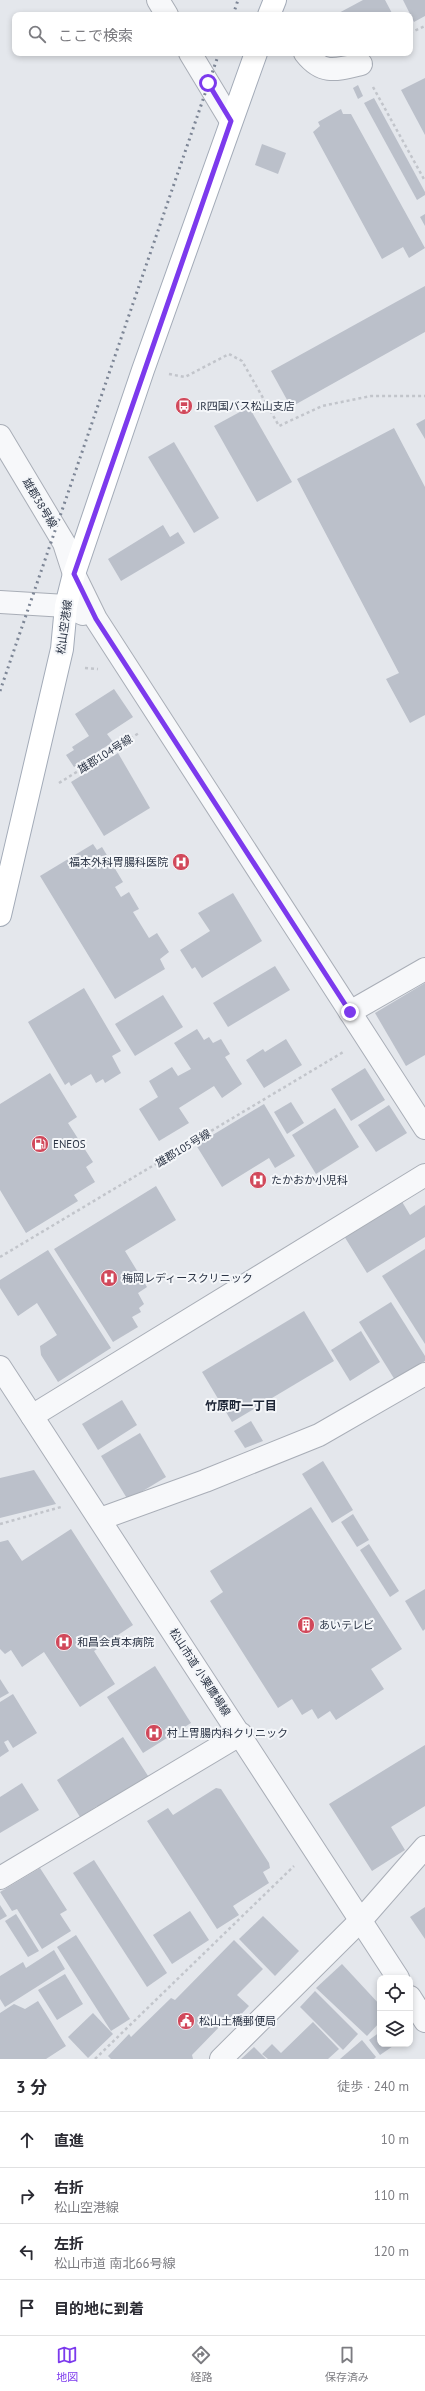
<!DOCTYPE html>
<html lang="ja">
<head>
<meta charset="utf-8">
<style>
	body { margin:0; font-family:"PT Sans","Noto Sans JP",sans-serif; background:#f2f2f3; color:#2b2b33 }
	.controls { position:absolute; right:12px; bottom:12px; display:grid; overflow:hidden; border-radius:8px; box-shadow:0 2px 6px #0003 }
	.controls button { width:36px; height:36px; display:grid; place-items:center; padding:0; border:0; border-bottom:1px solid #e1e1e2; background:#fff; color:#2b2b33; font:20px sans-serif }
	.stop { position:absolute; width:12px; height:12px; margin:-9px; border:3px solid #7c3aed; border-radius:50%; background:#fff }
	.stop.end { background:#7c3aed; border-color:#fff; box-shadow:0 1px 4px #0008 }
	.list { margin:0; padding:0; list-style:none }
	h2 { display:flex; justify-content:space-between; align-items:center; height:52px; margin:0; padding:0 16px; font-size:17px }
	h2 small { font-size:13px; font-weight:400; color:#7c7c81 }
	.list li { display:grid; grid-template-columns:26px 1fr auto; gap:12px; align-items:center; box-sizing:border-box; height:56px; padding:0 16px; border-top:1px solid #e1e1e2 }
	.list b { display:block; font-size:15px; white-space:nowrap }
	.list p { margin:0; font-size:13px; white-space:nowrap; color:#7c7c81 }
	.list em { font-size:13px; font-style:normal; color:#7c7c81 }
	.icon { flex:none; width:22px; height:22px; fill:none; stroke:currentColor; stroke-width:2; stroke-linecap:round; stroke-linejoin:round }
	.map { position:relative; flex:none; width:425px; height:2059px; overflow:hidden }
	.search { position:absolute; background:#fff; box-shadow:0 2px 6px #0003; left:12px; right:12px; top:12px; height:44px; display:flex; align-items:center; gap:10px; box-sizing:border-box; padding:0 14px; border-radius:8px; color:#7c7c81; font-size:15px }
	.sheet { height:276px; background:#fff }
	nav { display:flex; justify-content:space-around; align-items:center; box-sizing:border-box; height:56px; border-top:1px solid #e1e1e2; background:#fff; font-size:11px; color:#7c7c81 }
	nav a { display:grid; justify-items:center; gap:2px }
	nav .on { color:#7c3aed }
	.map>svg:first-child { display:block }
	.building { fill:#bbc0ca }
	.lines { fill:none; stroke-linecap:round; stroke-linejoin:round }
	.minor-casing { stroke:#a9aeb7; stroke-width:24 }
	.major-casing { stroke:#a3abb8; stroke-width:24 }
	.path { stroke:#c2c5cb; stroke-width:2.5; stroke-dasharray:3 3; stroke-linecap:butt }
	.minor { stroke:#f7f8fa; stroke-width:22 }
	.major { stroke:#fff; stroke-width:22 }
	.rail { stroke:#7d8696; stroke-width:3; stroke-dasharray:2 4; stroke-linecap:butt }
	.route { stroke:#7c3aed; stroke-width:5 }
	.labels { text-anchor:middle; stroke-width:4; stroke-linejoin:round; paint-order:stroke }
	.poi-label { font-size:11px; fill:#2b3445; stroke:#f4f6f9; text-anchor:start }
	.street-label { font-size:11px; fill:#2b3445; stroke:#f4f6f9 }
	.neighbourhood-label { font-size:12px; font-weight:bold; fill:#1d2536; stroke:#f4f6f9 }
</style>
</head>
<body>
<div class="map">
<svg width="425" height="2059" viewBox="0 0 425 2059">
	<rect width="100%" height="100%" fill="#e4e7ec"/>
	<g class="building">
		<polygon points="363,0 385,0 393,15 335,15"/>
		<polygon points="403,0 425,0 425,16 414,22"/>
		<polygon points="425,78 425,135 401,90"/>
		<polygon points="358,85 363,96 358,99 353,88"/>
		<polygon points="374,98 425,192 425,195 417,200 364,103"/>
		<polygon points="341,109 343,114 351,114 425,248 409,258 403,247 382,259 313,132 320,126 318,122"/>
		<polygon points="262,144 286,153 278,174 255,165"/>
		<polygon points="425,214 425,226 420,217"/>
		<polygon points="425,286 425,332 291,407 271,371"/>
		<polygon points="249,407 292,482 257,502 214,426"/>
		<polygon points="425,419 425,439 416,424"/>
		<polygon points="394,428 425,487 425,715 410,723 386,679 399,673 297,479"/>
		<polygon points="174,442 219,518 194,533 148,457"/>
		<polygon points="163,525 170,537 178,532 185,543 121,581 108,559"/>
		<polygon points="114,689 133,717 107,734 113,742 74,767 66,755 74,750 72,747 89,736 75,714"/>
		<polygon points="118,753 150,808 104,836 71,782"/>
		<polygon points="93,844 97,850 102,847 123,882 115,887 121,897 129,892 139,909 133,912 149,938 157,933 169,952 160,959 165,969 115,999 40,876"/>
		<polygon points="233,893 262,941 202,978 195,967 192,969 180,950 210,931 198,913"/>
		<polygon points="275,966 290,990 228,1027 213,1003"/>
		<polygon points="425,983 425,1055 406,1066 375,1013"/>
		<polygon points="84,988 121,1051 112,1056 121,1073 105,1083 103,1079 96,1083 91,1074 71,1086 69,1082 65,1085 28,1022"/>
		<polygon points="163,995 183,1027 135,1056 115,1024"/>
		<polygon points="197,1029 204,1040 209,1037 213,1043 221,1039 230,1054 225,1057 242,1084 222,1098 214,1086 179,1108 189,1123 159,1141 139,1109 158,1097 149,1081 172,1067 178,1076 191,1069 174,1043"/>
		<polygon points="286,1039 302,1065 264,1088 246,1060 263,1049 265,1052"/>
		<polygon points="365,1068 385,1100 351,1121 331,1089"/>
		<polygon points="50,1073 77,1117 68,1123 93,1162 86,1167 95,1182 74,1195 78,1201 26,1233 0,1190 0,1104"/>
		<polygon points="291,1102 304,1123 287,1134 274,1112"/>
		<polygon points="264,1104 295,1156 275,1168 269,1158 222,1187 196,1145"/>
		<polygon points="389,1105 407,1133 376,1152 358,1125"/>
		<polygon points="335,1108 359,1147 316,1174 292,1135"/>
		<polygon points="156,1186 176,1220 125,1251 147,1287 138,1293 144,1304 139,1308 141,1312 132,1317 138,1327 113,1342 54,1249"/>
		<polygon points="401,1200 410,1215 425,1205 425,1237 367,1273 344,1236"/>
		<polygon points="425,1249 425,1344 382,1276"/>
		<polygon points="48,1250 111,1348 58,1382 41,1355 40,1346 57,1335 37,1303 18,1316 0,1288 0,1280"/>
		<polygon points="391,1302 425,1356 425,1361 395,1380 359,1322"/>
		<polygon points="304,1311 334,1361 232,1422 202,1372"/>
		<polygon points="361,1331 380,1362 350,1381 331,1350"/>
		<polygon points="122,1400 137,1425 98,1450 82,1424"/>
		<polygon points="251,1421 263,1441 245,1448 234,1431"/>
		<polygon points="140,1433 166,1477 128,1500 101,1456"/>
		<polygon points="323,1461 353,1510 332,1523 302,1474"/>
		<polygon points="34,1470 56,1504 0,1518 0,1478"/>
		<polygon points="311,1507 402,1649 371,1669 384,1689 336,1720 330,1711 318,1719 312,1709 302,1715 292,1699 278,1708 210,1601 223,1592 210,1571"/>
		<polygon points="353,1514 369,1540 357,1547 341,1522"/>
		<polygon points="71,1529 133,1625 94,1651 115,1684 80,1707 44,1652 22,1667 11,1650 5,1654 0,1649 0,1542 8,1540 22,1561"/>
		<polygon points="369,1544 399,1591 390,1597 360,1550"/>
		<polygon points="425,1589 425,1629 423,1631 405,1601"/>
		<polygon points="155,1666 191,1723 143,1753 107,1697"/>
		<polygon points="0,1679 9,1693 0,1698"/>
		<polygon points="13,1694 37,1733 13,1748 8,1740 4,1742 9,1751 0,1757 0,1702"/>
		<polygon points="123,1737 150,1779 100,1811 97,1806 80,1817 57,1780"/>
		<polygon points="425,1745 425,1806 391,1827 405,1850 372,1871 329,1804"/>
		<polygon points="22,1783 39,1810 0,1833 0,1797"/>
		<polygon points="216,1788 221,1789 269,1863 270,1868 263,1872 269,1883 233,1906 239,1915 217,1929 147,1821 168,1808 173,1815"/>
		<polygon points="94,1860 167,1973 147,1987 73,1873"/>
		<polygon points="40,1868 67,1910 60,1914 71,1931 42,1949 17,1909 12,1911 0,1892"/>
		<polygon points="0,1905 7,1916 0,1920"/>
		<polygon points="425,1907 425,1939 410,1917"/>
		<polygon points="190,1911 209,1940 172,1964 153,1935"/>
		<polygon points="16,1914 39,1951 28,1957 5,1921"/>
		<polygon points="263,1916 299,1951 275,1976 239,1939"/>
		<polygon points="76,1935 130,2019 111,2031 57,1947"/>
		<polygon points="234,1940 263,1969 237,1995 249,2006 230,2026 225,2021 192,2055 193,2059 111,2059 108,2056 129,2034 131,2037 171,1998 175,2000"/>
		<polygon points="54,1950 65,1969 5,2007 0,1999 0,1976 23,1962 26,1968"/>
		<polygon points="342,1964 380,2005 380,2022 367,2036 316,1988"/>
		<polygon points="65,1974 83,2004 57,2020 38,1990"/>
		<polygon points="315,1991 358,2034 343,2050 300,2007"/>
		<polygon points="38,2001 66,2046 46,2059 0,2059 0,2013 14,2004 25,2009"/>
		<polygon points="93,2013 113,2034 88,2058 68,2037"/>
		<polygon points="313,2022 339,2049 328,2059 268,2059 262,2054 272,2044 281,2053"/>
		<polygon points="380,2032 380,2044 396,2044 380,2055 369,2040"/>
		<polygon points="362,2040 376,2057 374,2059 340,2059"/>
		<polygon points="254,2047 266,2059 241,2059"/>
	</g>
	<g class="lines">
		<defs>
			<g id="minor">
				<polyline points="158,0 167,15"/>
				<polyline points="190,53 231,121"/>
				<path d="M305,53c17,22 31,17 56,11"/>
				<polyline points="0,436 64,543 74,574 96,619 425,1128"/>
				<polyline points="0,602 66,606 83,614"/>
				<polyline points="350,1012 425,969"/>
				<polyline points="0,1367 398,1978"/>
				<polyline points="32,1416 425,1175"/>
				<polyline points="100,1519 205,1481 319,1435 425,1374"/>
				<polyline points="0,1878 241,1734"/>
				<polyline points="410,1997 425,2021"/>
				<polyline points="221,2059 362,1919 425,1847"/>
			</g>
			<g id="major">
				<polyline points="269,15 275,0"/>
				<polyline points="0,915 62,649 66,606 74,574 143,370 256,53"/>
			</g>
		</defs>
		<use href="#minor" class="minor-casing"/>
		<use href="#major" class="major-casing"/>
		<g class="path">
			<polyline points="410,33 425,26"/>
			<polyline points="373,87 425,181"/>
			<polyline points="169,374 185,377 229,354 242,361 279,426 322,406 371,396 425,396"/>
			<polyline points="85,668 98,669"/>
			<polyline points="59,783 139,733"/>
			<polyline points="0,1257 345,1051"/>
			<polyline points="0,1524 61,1507"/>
			<polyline points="95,2059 294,1866"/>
		</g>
		<use href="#minor" class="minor"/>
		<use href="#major" class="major"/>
		<g class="rail">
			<polyline points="233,15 238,0"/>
			<polyline points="0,691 219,53"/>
		</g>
	</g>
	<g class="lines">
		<polyline class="route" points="208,83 231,121 74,574 96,619 350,1012"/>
	</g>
	<defs>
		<symbol id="bus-disc" viewBox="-11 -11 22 22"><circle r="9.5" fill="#d1495b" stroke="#f4f6f9"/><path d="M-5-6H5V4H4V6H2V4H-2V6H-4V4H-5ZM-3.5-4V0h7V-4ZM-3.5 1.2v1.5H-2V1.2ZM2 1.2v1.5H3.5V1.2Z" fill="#fff"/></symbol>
		<symbol id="hospital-disc" viewBox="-11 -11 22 22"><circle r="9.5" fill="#d1495b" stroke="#f4f6f9"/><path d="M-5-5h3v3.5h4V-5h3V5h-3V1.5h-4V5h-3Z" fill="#fff"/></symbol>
		<symbol id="fuel-disc" viewBox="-11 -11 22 22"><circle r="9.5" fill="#d1495b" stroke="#f4f6f9"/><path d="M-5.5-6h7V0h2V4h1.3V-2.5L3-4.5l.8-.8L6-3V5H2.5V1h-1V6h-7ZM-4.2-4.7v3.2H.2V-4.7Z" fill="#fff"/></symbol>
		<symbol id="building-disc" viewBox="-11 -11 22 22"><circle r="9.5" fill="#d1495b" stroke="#f4f6f9"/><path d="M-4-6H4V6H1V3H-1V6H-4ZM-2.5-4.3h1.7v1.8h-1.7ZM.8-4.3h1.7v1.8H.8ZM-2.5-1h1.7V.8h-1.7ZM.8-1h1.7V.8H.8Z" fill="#fff"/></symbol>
		<symbol id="civic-disc" viewBox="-11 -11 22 22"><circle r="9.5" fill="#d1495b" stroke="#f4f6f9"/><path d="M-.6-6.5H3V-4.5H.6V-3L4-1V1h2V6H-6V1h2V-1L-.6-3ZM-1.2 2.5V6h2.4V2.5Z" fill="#fff"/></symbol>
	</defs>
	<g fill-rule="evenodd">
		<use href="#bus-disc" x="174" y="396" width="20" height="20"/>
		<use href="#hospital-disc" x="171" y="852" width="20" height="20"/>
		<use href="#fuel-disc" x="30" y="1134" width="20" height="20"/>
		<use href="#hospital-disc" x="248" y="1170" width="20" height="20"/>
		<use href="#hospital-disc" x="99" y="1268" width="20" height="20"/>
		<use href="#building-disc" x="296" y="1615" width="20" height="20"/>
		<use href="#hospital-disc" x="54" y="1632" width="20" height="20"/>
		<use href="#hospital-disc" x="144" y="1723" width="20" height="20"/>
		<use href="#civic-disc" x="176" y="2011" width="20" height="20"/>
	</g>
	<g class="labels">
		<g class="poi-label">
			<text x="197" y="410">JR四国バス松山支店</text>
			<text x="168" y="866" text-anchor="end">福本外科胃腸科医院</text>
			<text x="53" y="1148">ENEOS</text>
			<text x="271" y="1184">たかおか小児科</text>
			<text x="122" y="1282">梅岡レディースクリニック</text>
			<text x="319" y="1629">あいテレビ</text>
			<text x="77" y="1646">和昌会貞本病院</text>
			<text x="167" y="1737">村上胃腸内科クリニック</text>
			<text x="199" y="2025">松山土橋郵便局</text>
		</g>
		<g class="street-label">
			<text transform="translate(40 503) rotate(59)" y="4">雄郡38号線</text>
			<text transform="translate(64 627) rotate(-82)" y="4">松山空港線</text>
			<text transform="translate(105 754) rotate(-32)" y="4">雄郡104号線</text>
			<text transform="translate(183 1148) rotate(-31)" y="4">雄郡105号線</text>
			<text transform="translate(200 1672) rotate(57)" y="4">松山市道 小栗鷹場線</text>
		</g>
		<g class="neighbourhood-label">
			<text x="241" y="1410">竹原町一丁目</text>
		</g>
	</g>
</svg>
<div class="controls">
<button><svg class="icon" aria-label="locate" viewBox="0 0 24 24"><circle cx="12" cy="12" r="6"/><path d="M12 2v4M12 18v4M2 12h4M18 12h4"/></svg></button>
<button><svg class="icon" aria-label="layers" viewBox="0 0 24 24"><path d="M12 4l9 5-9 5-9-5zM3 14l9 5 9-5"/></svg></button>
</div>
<div class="stop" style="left:208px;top:83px"></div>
<div class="stop end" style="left:350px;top:1012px"></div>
<div class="search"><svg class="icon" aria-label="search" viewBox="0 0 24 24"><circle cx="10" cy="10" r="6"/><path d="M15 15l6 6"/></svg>ここで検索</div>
</div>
<section class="sheet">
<h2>3 分<small>徒歩 · 240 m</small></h2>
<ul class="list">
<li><svg class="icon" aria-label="ahead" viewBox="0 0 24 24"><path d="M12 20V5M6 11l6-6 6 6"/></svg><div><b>直進</b></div><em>10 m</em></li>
<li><svg class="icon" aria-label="right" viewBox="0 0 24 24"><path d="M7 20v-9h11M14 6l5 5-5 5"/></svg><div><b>右折</b><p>松山空港線</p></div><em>110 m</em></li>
<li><svg class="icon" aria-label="left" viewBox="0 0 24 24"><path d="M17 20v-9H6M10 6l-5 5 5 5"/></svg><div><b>左折</b><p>松山市道 南北66号線</p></div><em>120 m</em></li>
<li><svg class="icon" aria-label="arrive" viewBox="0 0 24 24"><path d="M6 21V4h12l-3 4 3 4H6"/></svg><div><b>目的地に到着</b></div></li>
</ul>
</section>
<nav>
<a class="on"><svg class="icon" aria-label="map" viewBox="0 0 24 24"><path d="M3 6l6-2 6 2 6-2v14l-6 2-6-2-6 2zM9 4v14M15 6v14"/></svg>地図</a>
<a><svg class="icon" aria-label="directions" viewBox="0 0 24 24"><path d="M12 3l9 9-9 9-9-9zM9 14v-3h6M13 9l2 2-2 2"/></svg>経路</a>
<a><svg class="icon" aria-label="saved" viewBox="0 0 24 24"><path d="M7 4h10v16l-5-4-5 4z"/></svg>保存済み</a>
</nav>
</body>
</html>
